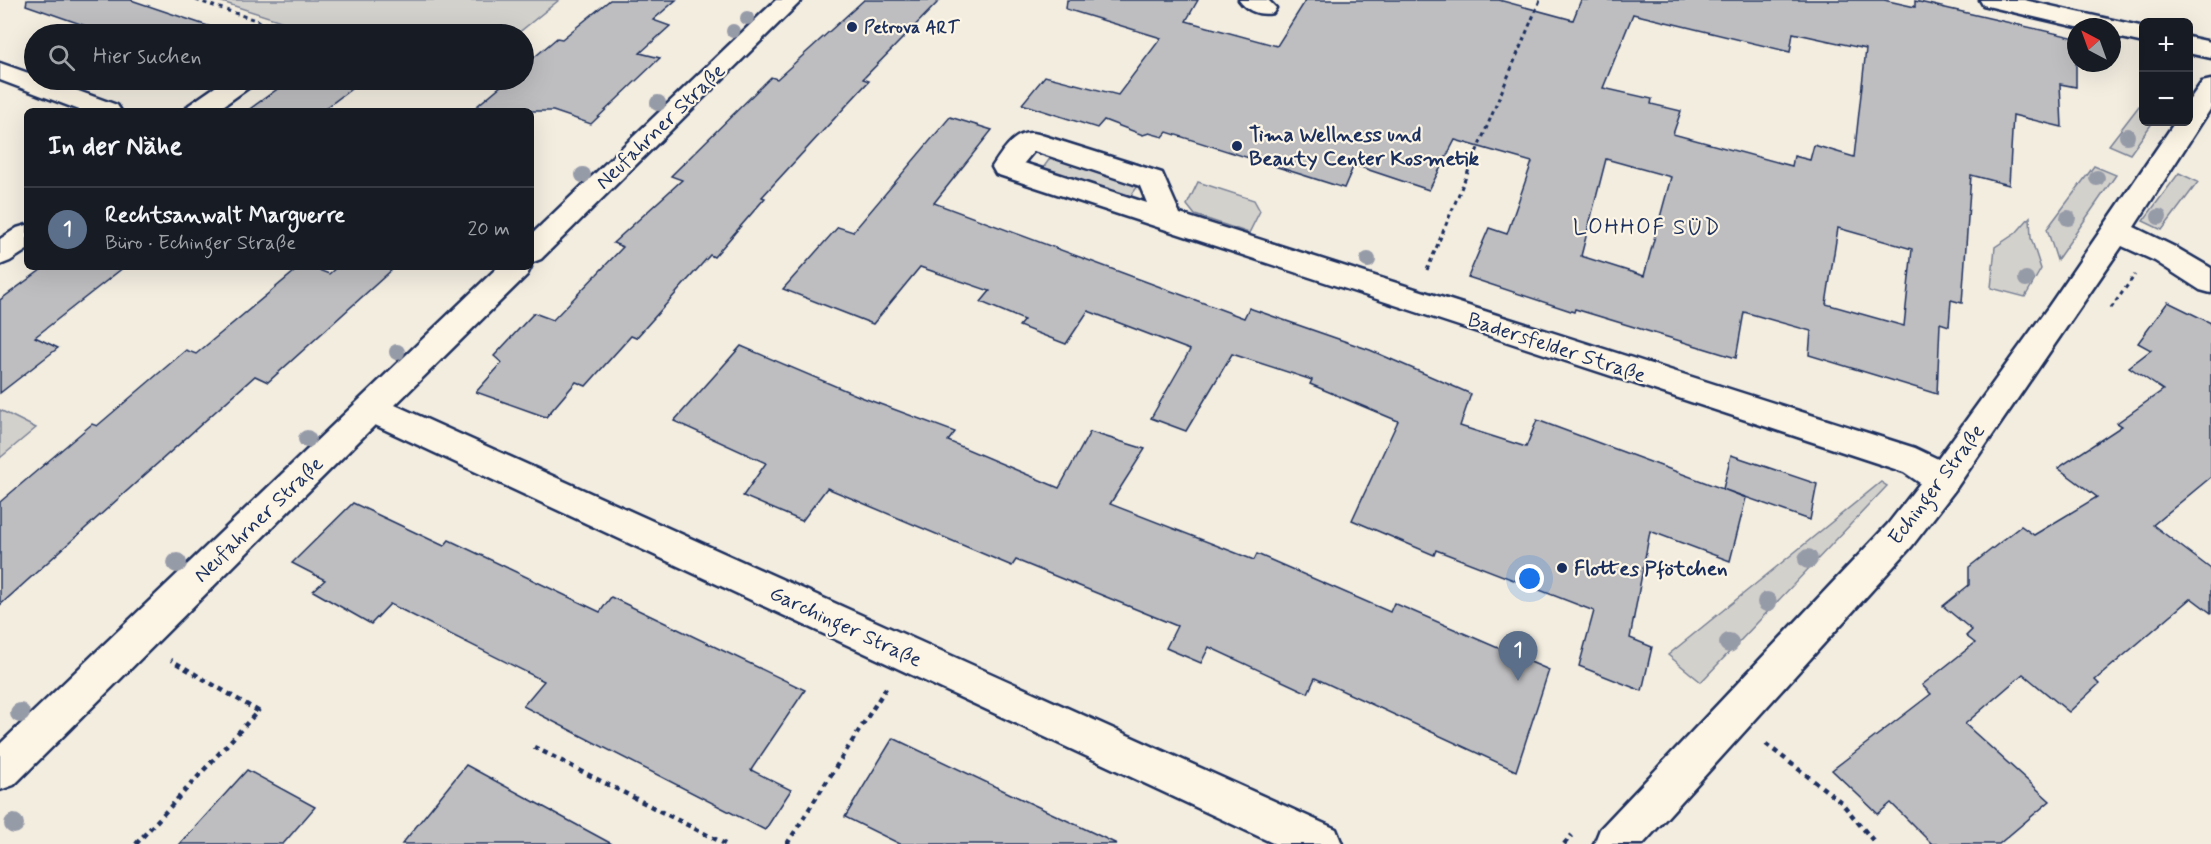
<!DOCTYPE html>
<html lang="de">
<head>
<meta charset="utf-8">
<style>
	body { margin:0; font-family:Mynerve,sans-serif; background:#20242c; color:#f1f3f6 }
	.controls { position:absolute; right:18px; top:18px; display:grid; overflow:hidden; border-radius:9px; box-shadow:0 6px 24px #0002 }
	.controls button { width:54px; height:54px; display:grid; place-items:center; padding:0; border:0; border-bottom:2px solid #363941; background:#171b24; color:#f1f3f6; font:30px sans-serif }
	.compass { position:absolute; left:2067px; top:18px; width:54px; height:54px; border-radius:50%; background:#171b24; box-shadow:0 6px 24px #0002; rotate:319deg }
	.you { position:absolute; left:1530px; top:579px; width:21px; height:21px; margin:-15px; border:4px solid #fff; border-radius:50%; background:#1a73e8; box-shadow:0 0 0 9px #1a73e833 }
	.badge { display:grid; place-items:center; width:39px; height:39px; border-radius:50%; background:#919bb2; color:#fff; font-size:20px; font-weight:700 }
	.pin { position:absolute; translate:-50% -50px; filter:drop-shadow(0 2px 3px #0008) }
	.pin::after { content:''; position:absolute; top:32px; width:21px; height:18px; background:inherit; clip-path:polygon(0 0,100% 0,50% 100%) }
	.list { margin:0; padding:0; list-style:none }
	h2 { display:flex; justify-content:space-between; align-items:center; height:78px; margin:0; padding:0 24px; font-size:26px }
	h2 small { font-size:20px; font-weight:400; color:#9ea1a6 }
	.list li { display:grid; grid-template-columns:39px 1fr auto; gap:18px; align-items:center; box-sizing:border-box; height:84px; padding:0 24px; border-top:2px solid #363941 }
	.list b { display:block; font-size:22px; white-space:nowrap }
	.list p { margin:0; font-size:20px; white-space:nowrap; color:#9ea1a6 }
	.list em { font-size:20px; font-style:normal; color:#9ea1a6 }
	.icon { flex:none; width:33px; height:33px; fill:none; stroke:currentColor; stroke-width:2; stroke-linecap:round; stroke-linejoin:round }
	.map { position:relative; flex:none; width:2211px; height:844px; overflow:hidden }
	.search { position:absolute; background:#171b24; box-shadow:0 6px 24px #0002; left:24px; top:24px; width:510px; height:66px; display:flex; align-items:center; gap:15px; box-sizing:border-box; padding:0 21px; border-radius:33px; color:#9ea1a6; font-size:22px }
	.panel { position:absolute; background:#171b24; box-shadow:0 6px 24px #0002; left:24px; top:108px; width:510px; height:162px; border-radius:9px }
	.map>svg:first-child { display:block }
	.green { fill:#d3d1cc; stroke:#778095; stroke-width:1.5 }
	.building { fill:#bebec0; stroke:#1b2f5e; stroke-width:1.5; fill-rule:evenodd }
	.lines { fill:none; stroke-linecap:round; stroke-linejoin:round }
	.minor-casing { stroke:#1b2f5e; stroke-width:5 }
	.path-far1 { stroke:#1b2f5e; stroke-width:3; stroke-dasharray:4 4; stroke-linecap:butt }
	.path { stroke:#1b2f5e; stroke-width:4.5; stroke-dasharray:5 5; stroke-linecap:butt }
	.minor { fill:#fcf5e5; fill-rule:evenodd }
	.tree { fill:#969ba8 }
	.poi-dot { fill:#1b2f5e; stroke:#fcf5e5; stroke-width:2 }
	.labels { text-anchor:middle; stroke-width:4.5; stroke-linejoin:round; paint-order:stroke }
	.far-poi-label { font-size:18px; font-weight:bold; fill:#1b2f5e; stroke:#fcf5e5; text-anchor:start }
	.street-label { font-size:21px; fill:#1b2f5e; stroke:#fcf5e5 }
	.poi-label { font-size:21px; font-weight:bold; fill:#1b2f5e; stroke:#fcf5e5; text-anchor:start }
	.neighbourhood-label { font-size:22px; letter-spacing:1.5px; fill:#1b2f5e; stroke:#fcf5e5 }
</style>
</head>
<body>
<div class="map">
<svg width="2211" height="844" viewBox="0 0 2211 844">
	<rect width="100%" height="100%" fill="#f3ede0"/>
	<filter id="ink" filterUnits="userSpaceOnUse"><feTurbulence type="fractalNoise" baseFrequency=".0167" numOctaves="2"/><feDisplacementMap in="SourceGraphic" scale="12" xChannelSelector="R" yChannelSelector="G"/><feConvolveMatrix kernelMatrix="1 2 1 2 8 2 1 2 1" color-interpolation-filters="sRGB"/></filter>
	<g filter="url(#ink)">
		<g class="green">
			<polygon points="216,0 559,0 517,34 321,34"/>
			<polygon points="2139,106 2143,108 2144,122 2153,122 2130,154 2109,145"/>
			<polygon points="1051,157 1138,186 1130,197 1043,168"/>
			<polygon points="2094,166 2116,175 2057,260 2047,229"/>
			<polygon points="2179,173 2198,182 2162,230 2143,221"/>
			<polygon points="1198,182 1254,200 1260,211 1249,233 1195,215 1187,205"/>
			<polygon points="2030,217 2031,238 2041,269 2025,297 1991,288 1995,247 2016,233"/>
			<polygon points="0,410 36,428 0,458"/>
			<polygon points="1881,482 1887,486 1701,682 1668,655"/>
		</g>
		<g class="building">
			<polygon points="27,0 131,0 214,28 213,34 109,34 26,5"/>
			<polygon points="610,0 676,0 653,20 670,26 640,53 660,58 591,124 553,111 471,111 508,80 524,80 524,66 557,38 562,39"/>
			<polygon points="864,0 940,0 863,79 869,81 762,197 765,198 714,257 710,255 636,338 631,336 586,386 576,382 546,417 476,392 502,363 494,356 534,313 553,320 623,247 613,243 682,180 671,176 771,77 777,79"/>
			<path d="M1067,0h131l-12,21 91,25 29,-46h193l74,20 8,-20h303l31,7v-6l161,37v49l-16,-3 2,43 -49,-12 -4,70 -38,-10 -9,128 -11,-3 -2,26 -9,-3 -3,71 -128,-39 2,-24 -67,-19 -8,46 -161,-49 -1,3 -106,-35 21,-49 18,6 25,-72 -77,-22 -26,50 -75,-25 -10,23 -177,-56 -4,5 -14,-4 -6,2 -39,-15 -7,8 -75,-24 23,-28 73,19 43,-57 -95,-29zM1633,14l157,38 3,-19 73,16 -12,108 -40,-12 -4,15 -16,-4 -2,10 -119,-32 8,-23 -30,-7 1,-5 -49,-11zM1606,159l65,18 -27,99 -63,-20zM1838,228l74,21 -8,77 -78,-22z"/>
			<polygon points="290,80 363,80 322,111 247,111"/>
			<polygon points="950,117 992,130 934,203 1244,318 1249,308 1370,350 1471,394 1460,426 1526,447 1537,420 1723,489 1731,455 1817,484 1810,520 1723,489 1746,498 1730,561 1650,531 1630,638 1652,647 1642,691 1579,666 1594,611 1436,550 1434,555 1352,520 1398,421 1310,384 1312,380 1232,354 1186,431 1151,418 1190,350 1088,311 1066,344 1019,326 1024,320 981,302 990,291 920,267 873,324 783,289 838,227 853,232"/>
			<polygon points="45,267 124,267 35,337 58,348 0,393 0,300"/>
			<polygon points="300,267 311,267 329,274 337,267 395,267 268,382 255,376 0,605 0,502 92,424 97,426 186,350 196,354"/>
			<polygon points="2168,302 2211,323 2211,477 2153,525 2211,569 2211,613 2191,598 2095,680 2099,684 2069,712 2023,674 1965,724 2050,801 1999,844 1932,844 1891,803 1878,814 1832,770 1931,694 1922,685 1975,643 1966,636 1972,630 1943,606 1969,585 1969,567 2021,526 2034,535 2097,497 2058,468 2122,426 2117,423 2163,390 2129,367 2151,350 2138,343"/>
			<polygon points="741,346 861,397 955,432 948,441 1059,488 1090,432 1145,449 1110,504 1254,560 1257,554 1390,612 1394,603 1549,670 1516,771 1315,678 1308,693 1209,647 1201,663 1166,648 1177,626 1016,560 1012,566 827,488 802,521 743,496 766,463 674,421"/>
			<polygon points="353,503 444,546 449,540 600,612 611,597 805,690 751,770 791,790 765,830 523,706 544,681 390,604 371,624 313,591 325,580 292,563"/>
			<polygon points="893,738 1013,795 1117,844 900,844 845,817"/>
			<polygon points="466,765 529,799 612,844 402,844"/>
			<polygon points="247,770 315,807 283,844 180,844"/>
		</g>
		<g class="lines">
			<defs>
				<g id="minor">
					<polygon points="776,0 802,0 541,259 531,263 531,235"/>
					<path d="M1239,0h29l8,8 -3,5c-14,3 -26,-2 -34,-13z"/>
					<polygon points="1980,0 2024,0 2144,27 2144,43 2112,36 2112,27 2077,27 1983,5"/>
					<polygon points="2188,37 2211,42 2211,58 2188,53"/>
					<polygon points="0,63 34,75 34,80 48,80 117,105 121,111 82,111 0,80"/>
					<polygon points="225,80 255,80 251,86 216,111 185,111 189,105"/>
					<path d="M2211,80v28l-77,119 41,20 36,21v25l-11,-3 -45,-29 -33,-15 -167,244 -43,56 -269,298h-49l6,-15 288,-305 32,-41 -16,-11 -908,-298 -4,-7c11,-17 24,-39 46,-33l124,39 18,41 735,234 23,11 111,-153 126,-184h13v-20l14,-20zM1034,151l106,35 7,17 -123,-40z"/>
					<polygon points="27,225 27,250 10,261 0,265 0,239 17,228"/>
					<polygon points="498,267 531,267 527,275 395,405 1336,829 1342,844 1275,844 375,425 14,785 0,790 0,744"/>
				</g>
			</defs>
			<use href="#minor" class="minor-casing"/>
			<g class="path-far1">
				<polyline points="196,0 297,34"/>
				<polyline points="434,80 442,82"/>
				<polyline points="1427,270 1540,0"/>
				<polyline points="2111,308 2135,275"/>
			</g>
			<g class="path">
				<polyline points="1766,744 1841,802 1876,844"/>
				<polyline points="534,747 725,844"/>
				<polyline points="136,844 258,711 171,660"/>
				<polyline points="787,844 886,688"/>
				<polyline points="1564,844 1572,835"/>
			</g>
			<use href="#minor" class="minor"/>
		</g>
		<g class="tree">
			<circle cx="747" cy="18" r="7"/>
			<circle cx="733" cy="31" r="7"/>
			<circle cx="658" cy="103" r="8"/>
			<circle cx="2127" cy="136" r="8"/>
			<circle cx="583" cy="175" r="8"/>
			<circle cx="2097" cy="178" r="8"/>
			<circle cx="2159" cy="217" r="8"/>
			<circle cx="2068" cy="218" r="8"/>
			<circle cx="1368" cy="260" r="8"/>
			<circle cx="2026" cy="279" r="8"/>
			<circle cx="397" cy="352" r="8"/>
			<circle cx="307" cy="439" r="9"/>
			<circle cx="1808" cy="559" r="10"/>
			<circle cx="177" cy="563" r="10"/>
			<circle cx="1767" cy="602" r="10"/>
			<circle cx="1729" cy="643" r="10"/>
			<circle cx="20" cy="713" r="10"/>
			<circle cx="14" cy="824" r="10"/>
		</g>
	</g>
	<g class="poi-dot">
		<circle cx="852" cy="27" r="6"/>
		<circle cx="1237" cy="146" r="6"/>
		<circle cx="1562" cy="568" r="6"/>
	</g>
	<g class="labels">
		<g class="far-poi-label">
			<text x="864" y="33">Petrova ART</text>
		</g>
		<g class="street-label">
			<text transform="translate(660 126) rotate(-44)" y="7">Neufahrner Straße</text>
			<text transform="translate(1557 347) rotate(18)" y="7">Badersfelder Straße</text>
			<text transform="translate(1936 484) rotate(-53)" y="7">Echinger Straße</text>
			<text transform="translate(258 519) rotate(-44)" y="7">Neufahrner Straße</text>
			<text transform="translate(846 626) rotate(25)" y="7">Garchinger Straße</text>
		</g>
		<g class="poi-label">
			<text x="1249" y="141">Tima Wellness und<tspan x="1249" dy="24">Beauty Center Kosmetik</tspan></text>
			<text x="1574" y="575">Flottes Pfötchen</text>
		</g>
		<g class="neighbourhood-label">
			<text x="1647" y="234">LOHHOF SÜD</text>
		</g>
	</g>
</svg>
<div class="controls">
<button>+</button>
<button>−</button>
</div>
<svg class="compass" viewBox="-18 -18 36 36"><path d="M0-13l5 13h-10z" fill="#e53935"/><path d="M0 13l5-13h-10z" fill="#9ea1a6"/></svg>
<div class="you"></div>
<div class="pin badge" style="left:1518px;top:681px;background:#5c6f8a">1</div>
<div class="search"><svg class="icon" aria-label="search" viewBox="0 0 24 24"><circle cx="10" cy="10" r="6"/><path d="M15 15l6 6"/></svg>Hier suchen</div>
<section class="panel">
<h2>In der Nähe<small></small></h2>
<ul class="list">
<li><span class="badge" style="background:#5c6f8a">1</span><div><b>Rechtsanwalt Marguerre</b><p>Büro · Echinger Straße</p></div><em>20 m</em></li>
</ul>
</section>
</div>
</body>
</html>
